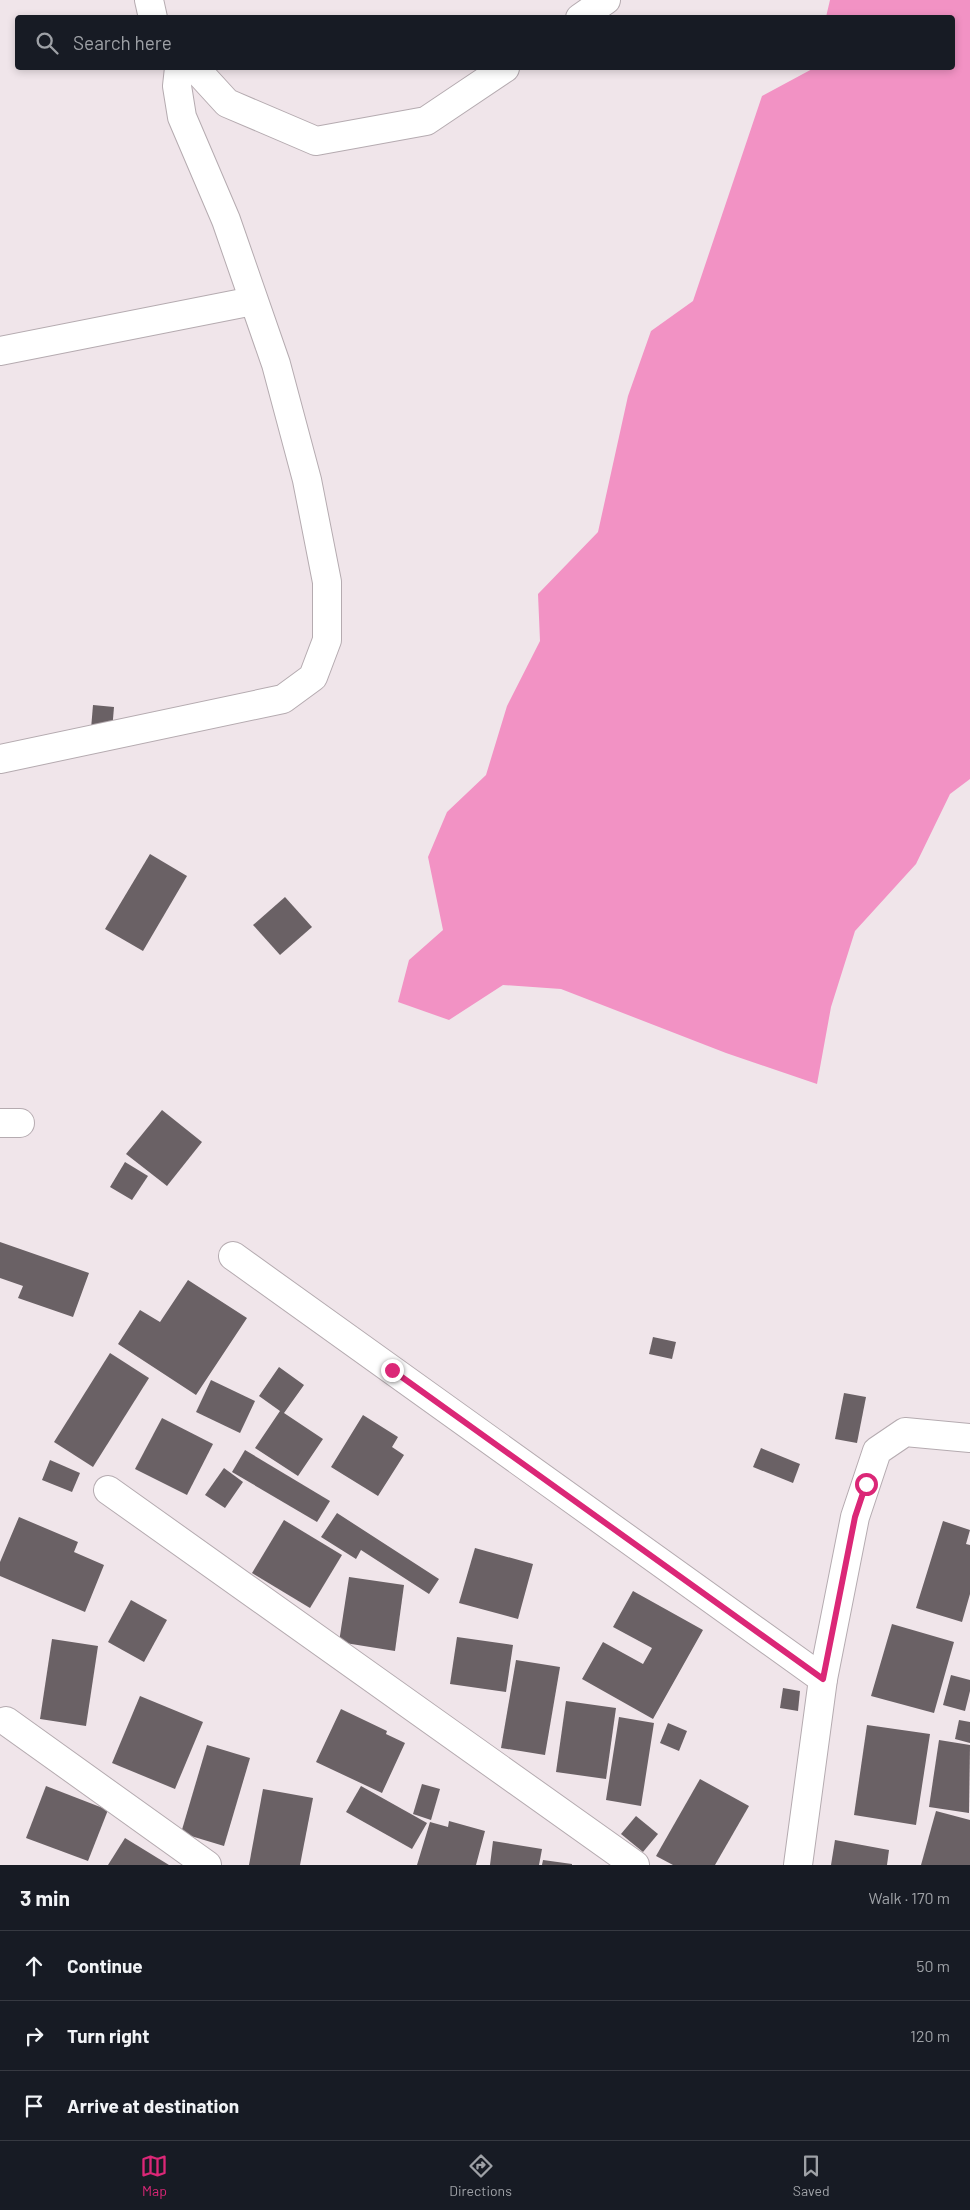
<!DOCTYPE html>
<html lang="en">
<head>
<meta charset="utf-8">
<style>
	body { margin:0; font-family:Barlow,sans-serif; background:#20242c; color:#f1f3f6 }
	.stop { position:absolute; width:15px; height:15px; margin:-11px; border:4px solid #db2777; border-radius:50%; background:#fff }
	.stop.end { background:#db2777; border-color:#fff; box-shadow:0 1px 5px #0008 }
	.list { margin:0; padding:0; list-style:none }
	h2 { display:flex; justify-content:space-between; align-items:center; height:65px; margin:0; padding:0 20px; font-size:21px }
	h2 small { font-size:16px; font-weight:400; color:#9ea1a6 }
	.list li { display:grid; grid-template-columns:32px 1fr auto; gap:15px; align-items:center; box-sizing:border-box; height:70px; padding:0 20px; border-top:1px solid #363941 }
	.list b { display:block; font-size:19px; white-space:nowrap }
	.list em { font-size:16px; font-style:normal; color:#9ea1a6 }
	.icon { flex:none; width:28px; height:28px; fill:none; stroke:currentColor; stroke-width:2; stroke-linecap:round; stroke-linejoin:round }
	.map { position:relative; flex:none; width:970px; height:1865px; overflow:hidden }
	.search { position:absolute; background:#171b24; box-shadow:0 2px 8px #0003; left:15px; right:15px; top:15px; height:55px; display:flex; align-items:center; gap:12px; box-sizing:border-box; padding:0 18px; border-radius:5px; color:#9ea1a6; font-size:19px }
	.sheet { height:275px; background:#171b24 }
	nav { display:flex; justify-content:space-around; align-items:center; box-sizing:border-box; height:70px; border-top:1px solid #363941; background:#171b24; font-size:14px; color:#9ea1a6 }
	nav a { display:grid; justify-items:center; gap:2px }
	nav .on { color:#db2777 }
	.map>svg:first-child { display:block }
	.water { fill:#f292c4 }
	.building { fill:#6a6165 }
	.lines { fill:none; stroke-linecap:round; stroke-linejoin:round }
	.street-casing { stroke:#b5abb0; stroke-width:30 }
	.street { stroke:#fff; stroke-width:28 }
	.route { stroke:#db2777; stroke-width:6 }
</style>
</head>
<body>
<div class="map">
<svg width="970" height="1865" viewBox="0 0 970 1865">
	<rect width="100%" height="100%" fill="#f0e5ea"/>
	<polygon class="water" points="830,0 970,0 970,779 950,794 916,864 855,931 831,1007 817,1084 726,1053 561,989 503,985 449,1020 398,1002 409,960 443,930 428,857 447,812 486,775 507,706 540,641 538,594 598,532 628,396 651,331 693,301 762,96 814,68 952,68 952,18 826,17"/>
	<g class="building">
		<polygon points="93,705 114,707 112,731 91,729"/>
		<polygon points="150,854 187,876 143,951 105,929"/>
		<polygon points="285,897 312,927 280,955 253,925"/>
		<polygon points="162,1110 202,1142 167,1186 126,1154"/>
		<polygon points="125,1162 148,1176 132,1200 110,1187"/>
		<polygon points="0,1242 89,1273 73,1317 18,1298 23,1286 0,1278"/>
		<polygon points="188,1280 247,1318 196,1395 118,1344 140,1310 160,1322"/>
		<polygon points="653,1337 676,1342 672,1359 649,1354"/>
		<polygon points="110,1353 149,1378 93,1467 54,1442"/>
		<polygon points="279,1367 304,1385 284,1413 323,1439 298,1476 255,1448 280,1411 259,1396"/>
		<polygon points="211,1380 255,1401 240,1433 196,1412"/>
		<polygon points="844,1393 866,1397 857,1443 835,1439"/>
		<polygon points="363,1415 398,1437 392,1447 404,1455 378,1496 331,1467"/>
		<polygon points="162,1418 213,1444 187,1495 135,1469"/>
		<polygon points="761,1448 800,1464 793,1483 753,1467"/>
		<polygon points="245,1450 330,1501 317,1522 232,1472"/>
		<polygon points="50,1460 80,1473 72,1492 42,1480"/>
		<polygon points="224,1468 243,1482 225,1508 205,1495"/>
		<polygon points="337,1513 439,1579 429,1594 361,1550 356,1559 321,1537"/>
		<polygon points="19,1517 78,1542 74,1552 104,1565 85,1612 0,1576 0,1562"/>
		<polygon points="284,1520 342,1555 310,1608 252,1573"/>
		<polygon points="943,1521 970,1530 966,1544 970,1545 970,1594 962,1622 916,1608"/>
		<polygon points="475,1548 533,1564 518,1619 459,1603"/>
		<polygon points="349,1577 404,1585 395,1651 339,1642"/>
		<polygon points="633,1591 703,1630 653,1719 582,1679 603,1642 643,1664 652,1648 613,1627"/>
		<polygon points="131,1600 167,1620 144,1662 108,1642"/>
		<polygon points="892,1624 954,1642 934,1713 871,1696"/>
		<polygon points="457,1637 513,1645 506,1692 450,1684"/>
		<polygon points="52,1639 98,1646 86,1726 40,1719"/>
		<polygon points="516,1660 560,1667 545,1755 501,1748"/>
		<polygon points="951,1675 970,1680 970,1691 965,1711 943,1705"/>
		<polygon points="783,1688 800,1691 798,1711 780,1708"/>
		<polygon points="140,1696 203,1722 175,1789 112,1763"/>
		<polygon points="566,1701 616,1708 606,1779 556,1772"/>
		<polygon points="341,1709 387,1731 386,1734 405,1743 382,1793 316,1762"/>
		<polygon points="619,1717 654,1723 641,1806 606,1800"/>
		<polygon points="959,1720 970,1722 970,1743 955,1739"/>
		<polygon points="668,1723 687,1731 679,1751 660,1743"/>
		<polygon points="867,1725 930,1734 916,1825 854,1815"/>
		<polygon points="939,1740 970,1745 969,1813 929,1807"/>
		<polygon points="207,1745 250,1758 224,1846 181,1833"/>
		<polygon points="700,1779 749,1806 715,1865 673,1865 656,1856"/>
		<polygon points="422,1784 440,1789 431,1820 413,1814"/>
		<polygon points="46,1786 108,1810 88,1861 26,1838"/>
		<polygon points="361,1786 427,1823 412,1849 346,1812"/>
		<polygon points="263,1789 313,1798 300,1865 249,1865"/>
		<polygon points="936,1811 970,1820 970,1865 921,1865"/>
		<polygon points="636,1816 658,1834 643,1852 621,1834"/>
		<polygon points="449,1821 485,1831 476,1865 417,1865 430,1822 448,1827"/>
		<polygon points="125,1838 169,1865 108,1865"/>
		<polygon points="835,1840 889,1850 887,1865 831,1865"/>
		<polygon points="493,1841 542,1849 539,1865 490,1865"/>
		<polygon points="543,1860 572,1864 572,1865 542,1865"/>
	</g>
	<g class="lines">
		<defs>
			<g id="street">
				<polyline points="149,0 153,18"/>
				<polyline points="580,18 606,0"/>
				<polyline points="195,68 227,103 316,141 426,121 505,68"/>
				<polyline points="0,351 253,301"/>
				<polyline points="0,759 283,699 313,677 327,640 327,582 307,480 276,364 226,220 182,117 177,86 179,68"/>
				<polyline points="0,1123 20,1123"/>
				<polyline points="233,1256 823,1679"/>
				<polyline points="108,1490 635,1865"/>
				<polyline points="6,1721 207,1865"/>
				<polyline points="798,1865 823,1679 855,1517 877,1451 905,1432 970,1438"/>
			</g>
		</defs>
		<use href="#street" class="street-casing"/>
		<use href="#street" class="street"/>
	</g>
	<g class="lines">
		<polyline class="route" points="392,1370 823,1679 855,1517 866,1484"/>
	</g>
</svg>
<div class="stop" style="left:866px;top:1484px"></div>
<div class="stop end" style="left:392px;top:1370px"></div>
<div class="search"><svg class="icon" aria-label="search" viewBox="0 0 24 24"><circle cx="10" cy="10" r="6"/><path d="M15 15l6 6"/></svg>Search here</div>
</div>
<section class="sheet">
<h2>3 min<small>Walk · 170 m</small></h2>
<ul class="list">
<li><svg class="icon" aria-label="ahead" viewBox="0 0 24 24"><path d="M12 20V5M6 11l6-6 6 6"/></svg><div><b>Continue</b></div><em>50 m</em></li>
<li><svg class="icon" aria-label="right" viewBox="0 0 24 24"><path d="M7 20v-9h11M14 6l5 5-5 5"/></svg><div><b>Turn right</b></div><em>120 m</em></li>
<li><svg class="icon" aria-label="arrive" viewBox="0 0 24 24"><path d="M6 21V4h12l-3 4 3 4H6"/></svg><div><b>Arrive at destination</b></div></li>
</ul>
</section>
<nav>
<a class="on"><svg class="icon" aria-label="map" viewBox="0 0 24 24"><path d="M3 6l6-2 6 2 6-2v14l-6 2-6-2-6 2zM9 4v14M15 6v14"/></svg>Map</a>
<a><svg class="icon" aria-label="directions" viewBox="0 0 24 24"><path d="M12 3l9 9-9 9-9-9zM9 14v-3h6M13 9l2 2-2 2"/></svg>Directions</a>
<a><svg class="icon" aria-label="saved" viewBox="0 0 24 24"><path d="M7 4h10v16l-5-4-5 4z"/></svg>Saved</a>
</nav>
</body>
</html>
